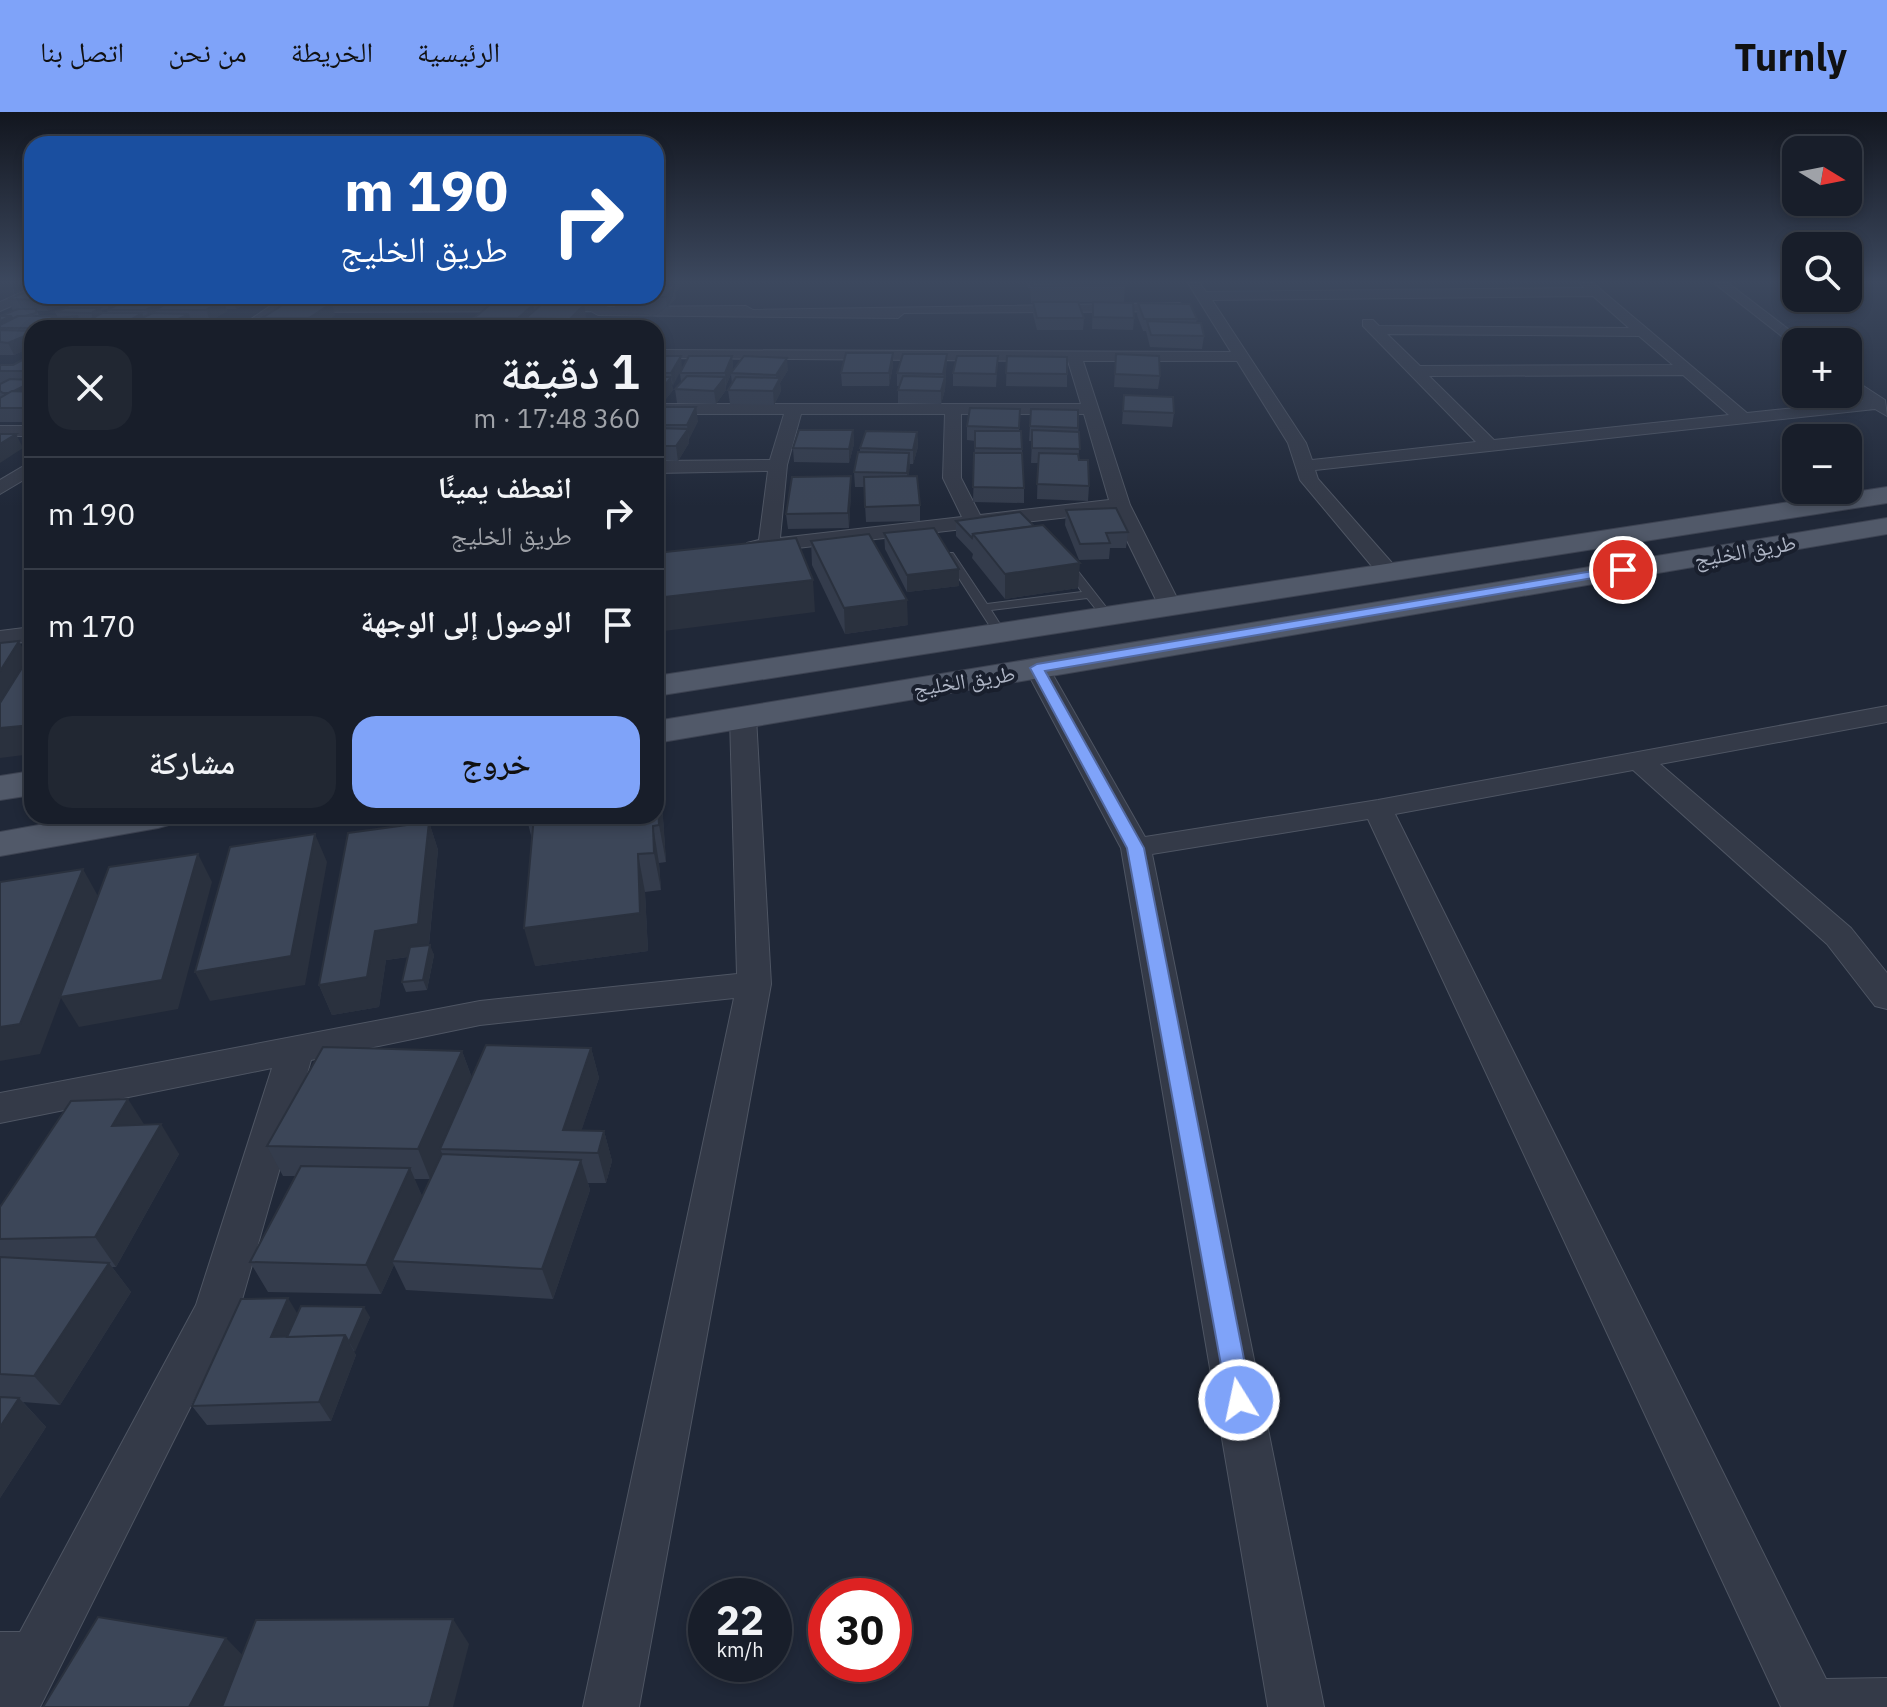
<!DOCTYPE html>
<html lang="ar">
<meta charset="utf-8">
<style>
:root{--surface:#181e2a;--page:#212732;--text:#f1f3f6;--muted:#9fa2a8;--line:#363c47;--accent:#7fa3f9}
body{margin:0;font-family:"IBM Plex Sans","Noto Naskh Arabic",sans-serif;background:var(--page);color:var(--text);direction:rtl;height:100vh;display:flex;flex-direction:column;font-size:30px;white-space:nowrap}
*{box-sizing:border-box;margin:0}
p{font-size:26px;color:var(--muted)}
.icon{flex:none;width:44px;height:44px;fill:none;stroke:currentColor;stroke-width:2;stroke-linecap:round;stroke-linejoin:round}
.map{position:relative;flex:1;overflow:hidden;direction:ltr}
.drawer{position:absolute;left:24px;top:208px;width:640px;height:504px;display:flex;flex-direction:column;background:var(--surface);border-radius:24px;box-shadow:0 4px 12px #0003,0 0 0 2px var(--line);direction:rtl}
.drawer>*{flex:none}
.banner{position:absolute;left:24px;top:24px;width:640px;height:168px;border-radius:24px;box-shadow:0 4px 12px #0003,0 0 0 2px var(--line);direction:rtl;background:#1a4fa0;color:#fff;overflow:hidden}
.needle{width:52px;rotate:100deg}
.controls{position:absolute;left:1782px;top:24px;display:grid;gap:16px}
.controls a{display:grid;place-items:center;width:80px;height:80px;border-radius:16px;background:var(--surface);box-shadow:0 4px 12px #0003,0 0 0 2px var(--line);font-size:40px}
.speed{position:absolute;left:688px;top:1466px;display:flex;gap:16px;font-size:40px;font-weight:700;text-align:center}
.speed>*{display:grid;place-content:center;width:104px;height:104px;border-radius:50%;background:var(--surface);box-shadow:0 4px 12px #0003,0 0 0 2px var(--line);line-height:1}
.speed small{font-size:20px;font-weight:400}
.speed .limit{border:12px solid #d22;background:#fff;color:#111}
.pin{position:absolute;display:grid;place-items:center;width:68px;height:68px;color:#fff;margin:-34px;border:4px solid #fff;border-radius:50%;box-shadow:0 2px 8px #0007}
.me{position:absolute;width:88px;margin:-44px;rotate:350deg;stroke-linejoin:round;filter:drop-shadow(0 0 6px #0008)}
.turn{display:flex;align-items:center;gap:28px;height:168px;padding:0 24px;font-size:36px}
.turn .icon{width:104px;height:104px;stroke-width:2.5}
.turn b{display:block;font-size:56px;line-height:68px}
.round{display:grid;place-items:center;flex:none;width:84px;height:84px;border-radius:24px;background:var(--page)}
.summary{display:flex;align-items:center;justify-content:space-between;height:136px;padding:0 24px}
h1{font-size:48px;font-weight:600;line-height:60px}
.button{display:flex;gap:16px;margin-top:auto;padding:16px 24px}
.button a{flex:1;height:92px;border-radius:24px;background:var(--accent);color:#111;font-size:32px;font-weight:600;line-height:92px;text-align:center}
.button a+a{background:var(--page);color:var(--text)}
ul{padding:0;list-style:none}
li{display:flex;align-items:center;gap:24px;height:112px;padding:0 24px;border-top:2px solid var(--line)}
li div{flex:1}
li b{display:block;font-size:30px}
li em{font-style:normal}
header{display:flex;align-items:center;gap:48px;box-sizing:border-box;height:112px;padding:0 40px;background:var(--accent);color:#111}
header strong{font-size:38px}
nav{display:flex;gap:44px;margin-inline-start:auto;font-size:28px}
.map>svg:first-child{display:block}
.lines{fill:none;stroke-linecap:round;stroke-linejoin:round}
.service-casing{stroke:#4e5563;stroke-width:2}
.minor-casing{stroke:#4e5563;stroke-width:2}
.primary-casing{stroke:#3d4352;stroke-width:2}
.service{fill:#343a48;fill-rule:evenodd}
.minor{fill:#343a48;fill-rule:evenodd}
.primary{fill:#515969;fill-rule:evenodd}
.wall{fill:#343c4c;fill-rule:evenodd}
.shaded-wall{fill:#2a313e}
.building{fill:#3c4658;stroke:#2a313e;stroke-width:2}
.route{fill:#7fa3f9;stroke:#536aa2;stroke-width:2}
.labels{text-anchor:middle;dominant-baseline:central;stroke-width:8;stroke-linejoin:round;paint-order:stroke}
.far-street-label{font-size:22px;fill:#aeb5c5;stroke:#191f2d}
</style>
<header>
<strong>Turnly</strong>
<nav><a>الرئيسية</a><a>الخريطة</a><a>من نحن</a><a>اتصل بنا</a></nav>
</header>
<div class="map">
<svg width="1887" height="1595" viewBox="0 0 1887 1595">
<rect width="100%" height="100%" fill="#202838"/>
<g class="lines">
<defs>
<path id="service" d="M945,441H953L987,492L1082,480L1061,451L1070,449L1113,504L1103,506L1087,486L991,498L1005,520L1003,522H995L944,443Z"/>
<g id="minor">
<path d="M1188,171H1200L1206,180L1584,176L1580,171H1593L1747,301L1863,289L1848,277V264L1885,288L1887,304L1875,297L1315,358L1318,367L1400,460L1389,466L1381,465L1300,368L1288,331L1237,249H1083L1130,393L1181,494L1170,501L1159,494L1113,400L754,441L744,435L747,431L759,428L768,359L656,361V349L770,348L784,302H656V292H1081L1068,249L656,246V238L1231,240ZM1593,184L1629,216L1379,214L1373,208H1363V214L1476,330L1312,348L1306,331L1212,188ZM1387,222L1639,224L1673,253L1420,254ZM1683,263L1729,303L1494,328L1429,264ZM801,302H945L943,366L962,405L780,426L787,353ZM961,302H1084L1109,388L980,403L961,366Z"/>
<path d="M1714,171H1728L1805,230L1793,233Z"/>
<path d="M32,176L34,184L0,199V190Z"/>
<path d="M285,184H301L291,192L601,191L608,195L746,194L753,198L1180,191L1187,195L1180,199L904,201L898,206L598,203L591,199L279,200L255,216H238Z"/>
<rect x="0" y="314" width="32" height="10"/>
<path d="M32,349V363L0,382V368Z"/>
<path d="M32,515V529L0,533V519Z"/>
<path d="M1037,549L1049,556L1145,725L1378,688L1887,594V610L1660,652L1851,816L1887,861V897L1875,894L1827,832L1633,658L1395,702L1826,1567L1887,1566V1595H1781L1368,707L1152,742L1324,1595H1268L1121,736L1025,556Z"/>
<path d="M743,597L756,605L771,872L639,1595H583L734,886L480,913L311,948L239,1198L40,1595H0V1520H20L196,1193L272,956L0,1011V981L480,889L737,862L730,605Z"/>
</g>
<g id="primary">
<path d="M1887,375V391L656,584V564Z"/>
<path d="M1887,406V422L656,631V609Z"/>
<path d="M32,659V683L0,688V664Z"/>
<path d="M89,704H178L172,712L158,716L0,744V720Z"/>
</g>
</defs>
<!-- service casing -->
<use href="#service" class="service-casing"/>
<!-- minor casing -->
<use href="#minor" class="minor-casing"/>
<!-- primary casing -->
<use href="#primary" class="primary-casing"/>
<!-- service -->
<use href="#service" class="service"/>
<!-- minor -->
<use href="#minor" class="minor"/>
<!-- primary -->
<use href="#primary" class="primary"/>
</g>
<!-- wall -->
<g class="wall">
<path d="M656,171H683L675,182L676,186L667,196L615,195L613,184H656Z"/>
<path d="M1027,171H1125L1124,190H1101L1134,206L1133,218L1092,217L1093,190H1079L1084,206L1083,218H1037L1033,202V191H1031L1030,176H1028Z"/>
<path d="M32,184H251L252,188L236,197H227V199L210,209L191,210L193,214L189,216H81L80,213L93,206H79L80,210L73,214H60L61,216H32V235L14,243H0V203L13,199L8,187ZM67,191L69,196L55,200L58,206L56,204H39L37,199H48ZM101,198L107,197L108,201H103Z"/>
<path d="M1138,191L1197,207L1196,210L1204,224L1202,237L1150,235L1146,219H1143L1137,203Z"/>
<path d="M534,199L586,205L574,216H528L527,212L523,216H476L474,206Z"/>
<path d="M335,203L316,216H265L262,206Z"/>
<path d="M32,238V310H0V254L13,253L28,246L26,241Z"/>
<path d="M947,242L945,278L941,292L898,291V278L899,274H897V261Z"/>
<path d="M1116,242L1160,264L1158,277L1114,275Z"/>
<path d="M656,244H681L672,274L673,278L662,292L656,291Z"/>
<path d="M732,244L733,257L732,260L788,258L780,271L781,279L774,293L730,292L728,278L732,272L731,262L726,274V278L716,292L677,291L675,277L681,270L680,261Z"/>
<path d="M998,244L996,275L953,274V261Z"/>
<path d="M1007,244L1067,262V275L1006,274Z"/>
<path d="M893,254L889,274H842L841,261Z"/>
<path d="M1124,283L1174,301L1172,315L1122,312Z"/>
<path d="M656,295L698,309L689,327V331L678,349L656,348Z"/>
<path d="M1020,297L1019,319L1022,337L1024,376V391L973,390L975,329L967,328V314Z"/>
<path d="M1031,297L1078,298L1079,348L1089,374L1088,389L1037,387L1038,351H1031L1032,329H1029Z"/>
<path d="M853,318L854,332L849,351L794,350L793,336Z"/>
<path d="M917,320L918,335L913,352H910L908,364L920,393V409L866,410L864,375H855L854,360L860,340V336Z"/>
<path d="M851,379L849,416L788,417L786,402Z"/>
<path d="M1066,398L1128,420L1126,436H1110L1109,447L1079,448L1065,413Z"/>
<path d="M956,409L1078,476L1005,487L972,446L973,442L956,424Z"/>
<path d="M884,421L959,457V474L907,480L885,437Z"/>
<path d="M811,429L908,513L845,522L812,453Z"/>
<path d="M656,656L662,691L666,750L659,751L661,778L645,780L648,839L535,854L532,727L526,704H656Z"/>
<path d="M429,710L438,738L429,833L434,843L427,878L406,880L402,870L408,845L386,848L379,895L332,903L319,873Z"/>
<path d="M591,936L599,966L581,1019H604L612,1049L606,1071H588L590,1078L553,1187L406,1178L394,1153L381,1182L268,1180L250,1150L296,1064H283L267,1034L462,939L472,966ZM414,1067H430L422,1084Z"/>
<path d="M144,1013L179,1042L116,1155H112L131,1180L60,1293L23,1290L46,1315L0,1386V1095Z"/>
<path d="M298,1202L370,1205L354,1240L356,1243L331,1309L207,1313L192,1294Z"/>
</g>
<!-- shaded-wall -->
<g class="shaded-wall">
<path d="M674,171H683L675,182L676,186L667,196L666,185L673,175Z"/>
<path d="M51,184H67L68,187H66L67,191L48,199L43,188Z"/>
<path d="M108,184H125L126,189L109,197L105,186Z"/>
<path d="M172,184H189L178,185L181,193L155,198L158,206L151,210L146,198Z"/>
<path d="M236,184H251L252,188L236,197L232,186Z"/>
<path d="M223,187L227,199L210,209L206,198Z"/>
<path d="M332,191L335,203L316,216H312L309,206Z"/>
<path d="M533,193L536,205L526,206L527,212L523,216H520L518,206Z"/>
<path d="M584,193L586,205L574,216H571L570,207Z"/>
<path d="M100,196L103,202L93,206L91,201Z"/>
<path d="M142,201L147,212H128L130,216H116Z"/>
<path d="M189,202L193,214L189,216H169L168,212Z"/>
<path d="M11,204L16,216H0V209Z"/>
<path d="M56,204L61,216H33Z"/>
<path d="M78,204L80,210L73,214L71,208Z"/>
<path d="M32,221V235L14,243L8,231Z"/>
<path d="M893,241V254L889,274V261Z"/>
<path d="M947,242L945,278L941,292V279Z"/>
<path d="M681,244L682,256L673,274L671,261Z"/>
<path d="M732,244L733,257L726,274L725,261Z"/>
<path d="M787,246L788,258L780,271L781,279L774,293L773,279L777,271L776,263Z"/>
<path d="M671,265L673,278L662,292L661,278Z"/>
<path d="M725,265L726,278L716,292L714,279Z"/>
<path d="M32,270V278L13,288L10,281Z"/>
<path d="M696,295L698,309L689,327L687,313Z"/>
<path d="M688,317L689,331L678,349L676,334Z"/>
<path d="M853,318L854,332L849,351V337Z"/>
<path d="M917,320L918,335L913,352V338Z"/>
<path d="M16,322L23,336L0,351V332Z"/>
<path d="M909,341L910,355L907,376V361Z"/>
<path d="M851,364V379L849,416L848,401Z"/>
<path d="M1080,451L1078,476L1005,487V462Z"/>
<path d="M959,457V474L907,480V463Z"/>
<path d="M813,468L815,500L656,520V486Z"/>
<path d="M907,488L908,513L845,522L844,496Z"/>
<path d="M19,529L32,554L0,610V559Z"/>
<path d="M32,613V642L0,646V616Z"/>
<path d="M656,656L662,691L666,750L659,713Z"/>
<path d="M429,710L438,738L428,842L386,848L379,895L332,903L319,873L375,819Z"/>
<path d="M653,714L659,751L661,778L654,741Z"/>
<path d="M315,722L327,750L305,873L210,889L195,860Z"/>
<path d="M198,742L212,770L178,897L79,915L61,886L40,942L0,949V915L83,757L99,786Z"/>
<path d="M638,742L645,780L648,839L535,854L524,816Z"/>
<path d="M430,833L434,843L427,878L423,868Z"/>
<path d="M591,936L599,966L574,1041L563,1018Z"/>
<path d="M462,939L473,969L440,1037L442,1041L430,1067L418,1037Z"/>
<path d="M128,987L147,1017L112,1014Z"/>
<path d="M161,1012L179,1042L116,1155L95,1125Z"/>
<path d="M604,1019L612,1049L606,1071L598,1041Z"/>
<path d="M581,1048L590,1078L553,1187L542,1157Z"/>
<path d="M410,1056L423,1086L392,1149L394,1153L381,1182L366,1153Z"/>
<path d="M109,1151L131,1180L60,1293L34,1264Z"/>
<path d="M288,1186L300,1206L290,1230L271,1225Z"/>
<path d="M364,1195L370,1205L355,1240L349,1230Z"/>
<path d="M345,1223L356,1243L331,1309L319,1290Z"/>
<path d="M19,1286L46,1315L0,1386V1315Z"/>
<path d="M453,1507L469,1532L453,1595H429Z"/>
<path d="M226,1526L250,1551L227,1595H189Z"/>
</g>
<!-- building -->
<g class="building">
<path d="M656,171H674L673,172H656Z"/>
<path d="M1032,171H1125L1126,173L1032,174Z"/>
<path d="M656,174H674L666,185L619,184H656Z"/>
<path d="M30,178H32V184H51L43,188L8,187Z"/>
<path d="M73,184H108L105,186L66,187Z"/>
<path d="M134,184H172L146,198H107Z"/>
<path d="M181,184H236L232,186L178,185Z"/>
<path d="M175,187H223L206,198H155Z"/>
<path d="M1033,190H1078L1084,206H1037Z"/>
<path d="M1093,190L1133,191L1134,206L1093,205Z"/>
<path d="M286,191H332L309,206H262Z"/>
<path d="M1138,191L1190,192L1197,207H1144Z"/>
<path d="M491,192L533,193L518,206H474Z"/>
<path d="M542,192L584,193L570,207L526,206Z"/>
<path d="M65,196H100L91,201L55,200Z"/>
<path d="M18,197H36V201L25,204H18L14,206H12L11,204H0Z"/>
<path d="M102,201H142L116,216L80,213Z"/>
<path d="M153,201L189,202L168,212H128Z"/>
<path d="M0,204H11L0,209Z"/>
<path d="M18,204H56L33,216H0V213Z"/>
<path d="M78,204L71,208H58L57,206Z"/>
<path d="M1147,209L1201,211L1204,224L1151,223Z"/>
<path d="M127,214L186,215L184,216H124Z"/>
<path d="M0,218L32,219V221L8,231L0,230Z"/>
<path d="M846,241H893L889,261H841Z"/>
<path d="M903,242H947L943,262L897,261Z"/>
<path d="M1116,242L1159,244L1160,264L1115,262Z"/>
<path d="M656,244H681L671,261H656Z"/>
<path d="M689,244H732L725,261H680Z"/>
<path d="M744,244L787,246L776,263L731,261Z"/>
<path d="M957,244H998L996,262L953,261Z"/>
<path d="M1007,244L1067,245V262L1006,261Z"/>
<path d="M28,245H32V259H0V254L1,253H13Z"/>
<path d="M687,264L725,265L714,279L675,277Z"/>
<path d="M903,264L945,265L941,279L898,278Z"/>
<path d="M656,265H671L661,278H656Z"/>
<path d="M736,265L780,266L773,279L728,278Z"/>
<path d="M10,267L32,268V270L10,281H3L0,279V272Z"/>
<path d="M12,279L32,280V295L29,296H0V286Z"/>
<path d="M1124,283L1173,285L1174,301L1123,299Z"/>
<path d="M656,295H696L687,313H656Z"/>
<path d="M970,296L1020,297L1019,316L967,314Z"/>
<path d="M1031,297L1078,298V316L1030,314Z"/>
<path d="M656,316L688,317L676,334H656Z"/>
<path d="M799,318H853L849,337L793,336Z"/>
<path d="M1032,318L1079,320L1080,337L1032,336Z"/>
<path d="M866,319L917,320L913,338L860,336Z"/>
<path d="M975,319H1021L1022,337L975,336Z"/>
<path d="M0,322H16L0,332Z"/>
<path d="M858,340L909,341L907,361L854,360Z"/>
<path d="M974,341H1022L1024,376L973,375Z"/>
<path d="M1039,341L1078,342L1079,348H1088L1089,374L1037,372Z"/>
<path d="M851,364L848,401L786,402L792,365Z"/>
<path d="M917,364L920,393L865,395L864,365Z"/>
<path d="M1116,396L1128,420L1106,421L1110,431L1080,432L1066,398Z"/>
<path d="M1020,400L1034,414L973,422L972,426L956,409Z"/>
<path d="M1043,413L1080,451L1005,462L973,422Z"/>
<path d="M934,416L959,457L907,463L884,421Z"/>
<path d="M869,422L907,488L844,496L811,429Z"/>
<path d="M796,426L813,468L656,486V441Z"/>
<path d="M19,529L0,559V531Z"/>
<path d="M32,540V613L0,616V591Z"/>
<path d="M656,657L659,713L653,714L654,741L638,742L640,801L524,816L534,704H656Z"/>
<path d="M429,710L418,812L375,819L367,865L319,873L348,721Z"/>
<path d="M315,722L291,844L195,860L230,735Z"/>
<path d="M198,742L162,868L60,885L109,755Z"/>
<path d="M83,757L20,912L0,915V770Z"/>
<path d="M430,833L423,868L402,870L410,835Z"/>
<path d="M486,933L591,936L563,1018L604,1019L598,1041L440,1037Z"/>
<path d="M323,935L462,939L418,1037L267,1034Z"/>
<path d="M128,987L112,1014L161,1012L95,1125L0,1127V1095L71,989Z"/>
<path d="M442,1042L581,1048L542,1157L392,1149Z"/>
<path d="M301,1054L410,1056L366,1153L250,1150Z"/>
<path d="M0,1145L109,1151L34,1264L0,1262Z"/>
<path d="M288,1186L271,1225L345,1223L319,1290L192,1294L241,1187Z"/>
<path d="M301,1194L364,1195L349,1230L345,1223L287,1225Z"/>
<path d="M0,1285L19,1286L0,1315Z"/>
<path d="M98,1505L226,1526L189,1595H43Z"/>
<path d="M453,1507L429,1595H222L256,1508Z"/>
</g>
<!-- sky -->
<linearGradient id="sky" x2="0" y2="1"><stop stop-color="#12161f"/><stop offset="0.43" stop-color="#3c485e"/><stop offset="1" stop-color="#3c485e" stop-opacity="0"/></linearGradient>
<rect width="1887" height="394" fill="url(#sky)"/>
<!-- route -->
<path class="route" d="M1623,454L1629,458L1628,460L1045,559L1144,736L1252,1288L1248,1297L1239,1301L1229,1297L1127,736L1030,556L1037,552Z"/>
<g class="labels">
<!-- far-street labels -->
<g class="far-street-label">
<text transform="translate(1745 438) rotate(-10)">طريق الخليج</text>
<text transform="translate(964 568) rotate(-9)">طريق الخليج</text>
</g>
</g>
</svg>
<div class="controls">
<a><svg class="needle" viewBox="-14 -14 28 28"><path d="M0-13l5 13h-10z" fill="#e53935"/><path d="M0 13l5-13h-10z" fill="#9fa2a8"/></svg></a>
<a><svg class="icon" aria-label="search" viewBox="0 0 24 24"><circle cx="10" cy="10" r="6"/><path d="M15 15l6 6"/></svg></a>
<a>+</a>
<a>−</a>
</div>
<div class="speed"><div>22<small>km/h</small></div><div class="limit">30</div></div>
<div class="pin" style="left:1623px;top:458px;background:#d93025"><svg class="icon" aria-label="arrive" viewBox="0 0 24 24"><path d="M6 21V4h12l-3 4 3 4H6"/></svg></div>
<svg class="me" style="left:1239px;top:1288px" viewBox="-20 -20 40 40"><circle r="17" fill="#7fa3f9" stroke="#fff" stroke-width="3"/><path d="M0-11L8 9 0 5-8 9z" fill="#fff"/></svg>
<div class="banner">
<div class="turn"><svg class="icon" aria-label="right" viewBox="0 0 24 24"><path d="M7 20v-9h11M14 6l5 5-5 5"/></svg><div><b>190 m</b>طريق الخليج</div></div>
</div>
<section class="drawer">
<div class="summary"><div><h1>1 دقيقة</h1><p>360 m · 17:48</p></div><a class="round"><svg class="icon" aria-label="close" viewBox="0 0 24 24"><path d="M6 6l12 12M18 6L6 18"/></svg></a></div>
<ul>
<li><svg class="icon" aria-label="right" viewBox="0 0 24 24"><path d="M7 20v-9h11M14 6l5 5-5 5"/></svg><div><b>انعطف يمينًا</b><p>طريق الخليج</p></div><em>190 m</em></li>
<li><svg class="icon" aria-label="arrive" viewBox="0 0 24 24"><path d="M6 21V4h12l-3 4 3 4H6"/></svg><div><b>الوصول إلى الوجهة</b></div><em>170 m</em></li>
</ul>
<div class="button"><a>خروج</a><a>مشاركة</a></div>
</section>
</div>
